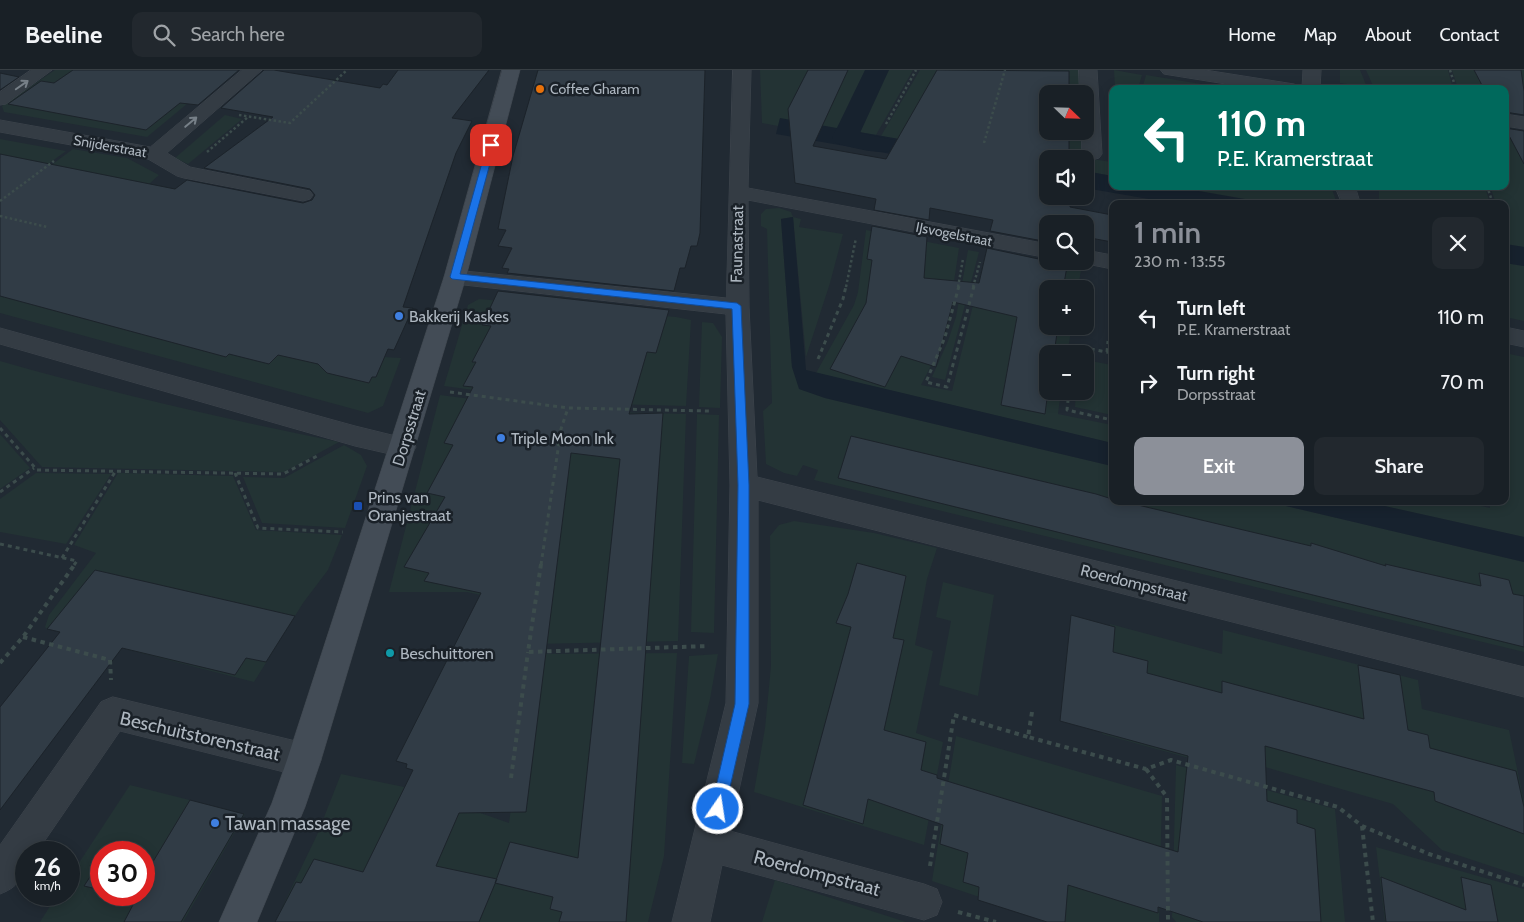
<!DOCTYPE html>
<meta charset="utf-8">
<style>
:root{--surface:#192026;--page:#22282e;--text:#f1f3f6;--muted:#9fa3a7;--line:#373e43;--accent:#8c9099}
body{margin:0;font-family:Cabin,sans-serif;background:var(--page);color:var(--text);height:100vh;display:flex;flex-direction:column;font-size:19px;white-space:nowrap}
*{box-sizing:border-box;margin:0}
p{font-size:16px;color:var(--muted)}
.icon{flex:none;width:28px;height:28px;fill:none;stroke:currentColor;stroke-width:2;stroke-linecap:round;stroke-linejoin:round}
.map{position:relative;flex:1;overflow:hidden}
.sheet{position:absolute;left:1109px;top:130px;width:400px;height:305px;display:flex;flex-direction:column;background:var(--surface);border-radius:10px;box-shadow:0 2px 12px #0003,0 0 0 1px var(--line)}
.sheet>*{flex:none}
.top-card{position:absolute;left:1109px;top:15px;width:400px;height:105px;border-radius:10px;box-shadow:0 2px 12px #0003,0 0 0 1px var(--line);background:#00695c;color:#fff;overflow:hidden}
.needle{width:32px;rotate:113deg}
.tools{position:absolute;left:1039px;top:15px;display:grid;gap:10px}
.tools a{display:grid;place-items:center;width:55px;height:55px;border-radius:10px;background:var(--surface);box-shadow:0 2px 12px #0003,0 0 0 1px var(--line);font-size:25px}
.speed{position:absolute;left:15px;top:771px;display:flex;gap:10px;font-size:25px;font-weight:700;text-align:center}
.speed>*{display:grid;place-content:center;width:65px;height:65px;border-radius:50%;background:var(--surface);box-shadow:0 2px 12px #0003,0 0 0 1px var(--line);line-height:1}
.speed small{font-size:12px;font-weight:400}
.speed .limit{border:8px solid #d22;background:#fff;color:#111}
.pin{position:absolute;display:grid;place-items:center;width:42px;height:42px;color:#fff;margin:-21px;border-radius:10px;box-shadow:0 2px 8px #0006}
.me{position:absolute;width:55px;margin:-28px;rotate:13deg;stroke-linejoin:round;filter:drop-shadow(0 0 4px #0008)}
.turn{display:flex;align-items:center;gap:18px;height:105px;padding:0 25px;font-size:22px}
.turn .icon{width:65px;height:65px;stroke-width:2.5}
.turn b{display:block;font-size:35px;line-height:42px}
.round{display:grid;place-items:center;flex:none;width:52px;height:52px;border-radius:10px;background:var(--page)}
.summary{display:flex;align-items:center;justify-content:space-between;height:85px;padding:0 25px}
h1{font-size:30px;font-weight:600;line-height:38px;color:var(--accent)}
.primary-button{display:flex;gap:10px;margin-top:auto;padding:10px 25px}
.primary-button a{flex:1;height:58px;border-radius:10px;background:var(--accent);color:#fff;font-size:20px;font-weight:600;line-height:58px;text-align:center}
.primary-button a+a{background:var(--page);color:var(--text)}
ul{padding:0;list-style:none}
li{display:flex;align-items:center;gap:15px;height:65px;padding:0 25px}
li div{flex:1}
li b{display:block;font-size:19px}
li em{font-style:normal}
header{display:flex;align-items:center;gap:30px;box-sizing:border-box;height:70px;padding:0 25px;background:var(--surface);border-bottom:1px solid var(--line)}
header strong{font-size:24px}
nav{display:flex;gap:28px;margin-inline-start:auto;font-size:18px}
.search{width:350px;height:45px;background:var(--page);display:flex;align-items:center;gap:12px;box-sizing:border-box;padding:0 18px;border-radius:10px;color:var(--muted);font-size:19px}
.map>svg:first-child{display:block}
.green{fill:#233334;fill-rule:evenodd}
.water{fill:#17222e}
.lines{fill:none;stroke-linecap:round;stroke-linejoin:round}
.canal{fill:#17222e;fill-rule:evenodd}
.building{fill:#313c46;stroke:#1c232a}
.street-casing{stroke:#3e454d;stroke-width:1}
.secondary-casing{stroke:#3e454d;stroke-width:1}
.path-far2{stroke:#3c4c4c;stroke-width:2.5;stroke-dasharray:2.5 2.5;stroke-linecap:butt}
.path-far1{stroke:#3c4c4c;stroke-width:3;stroke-dasharray:4 4;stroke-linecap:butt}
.path{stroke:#3c4c4c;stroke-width:4;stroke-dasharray:4.5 4.5;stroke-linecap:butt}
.street{fill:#343c44;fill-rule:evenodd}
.secondary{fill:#434c56;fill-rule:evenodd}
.oneway{stroke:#778088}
.route{fill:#1a73e8;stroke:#114b97}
.food-dot{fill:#e8710a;stroke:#1a2128;stroke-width:2}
.shop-dot{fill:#3f7fe0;stroke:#1a2128;stroke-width:2}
.transit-dot{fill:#1a4fb4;stroke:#1a2128;stroke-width:2}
.culture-dot{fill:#0f9aa8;stroke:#1a2128;stroke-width:2}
.labels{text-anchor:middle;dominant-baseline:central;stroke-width:5;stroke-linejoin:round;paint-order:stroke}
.far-poi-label{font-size:14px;fill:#aeb7c0;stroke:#1a2128;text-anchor:start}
.far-street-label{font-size:14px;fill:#aeb7c0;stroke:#1a2128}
.street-label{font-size:16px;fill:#aeb7c0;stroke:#1a2128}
.poi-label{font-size:16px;fill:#aeb7c0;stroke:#1a2128;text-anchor:start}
.near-street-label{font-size:19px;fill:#aeb7c0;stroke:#1a2128}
.near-poi-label{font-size:19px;fill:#aeb7c0;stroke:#1a2128;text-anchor:start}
</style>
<header>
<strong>Beeline</strong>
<div class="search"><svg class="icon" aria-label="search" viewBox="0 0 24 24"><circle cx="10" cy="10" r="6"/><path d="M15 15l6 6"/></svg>Search here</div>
<nav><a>Home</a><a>Map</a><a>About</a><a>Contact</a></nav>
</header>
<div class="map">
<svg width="1524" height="852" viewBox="0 0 1524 852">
<rect width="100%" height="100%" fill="#212a33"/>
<!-- green -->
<g class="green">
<path d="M55,0H228L147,67L4,42L2,36Z"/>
<path d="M760,0H913L876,65L780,49L778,56L762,53Z"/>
<path d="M920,0H1003L983,74L987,75L1007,0H1080L1081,24H1048V61H1083L1084,88L1112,92V106L1085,101V89H1048L1047,95L881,66Z"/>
<path d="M1114,0L1142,5L1138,19H1115Z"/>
<path d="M1340,0H1360L1367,17L1340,13Z"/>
<path d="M1366,0H1448L1453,19L1374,18Z"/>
<path d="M1452,0H1524V41L1505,19H1458Z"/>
<path d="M1146,5L1226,18V19H1142Z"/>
<path d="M225,45L242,49L188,94L175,88Z"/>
<path d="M1505,59L1524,62V177L1505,174V134H1496L1490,116H1505Z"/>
<path d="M0,69L66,81L0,129Z"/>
<path d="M73,79L127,88L159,105L89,168L313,283L401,288L383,336L368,343L0,243V133Z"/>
<path d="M1171,116H1331L1337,134H1273Z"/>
<path d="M1379,116H1485L1490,134H1379Z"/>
<path d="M779,138L791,142L793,147L801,149L799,157L843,164L830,213L806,287L793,147L781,149L792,297L800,319L825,328L1112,396V431H1265L1524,492V582L814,410L818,400L803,395L797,406L784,403L766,394L763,341L772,333L767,159L761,156V144L766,139Z"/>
<path d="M866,160L959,178L948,252L936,286L921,315L952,321L986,182L1081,200L1078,219H1048V256H1072L1067,284H1048V321H1061L1058,344L1112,355V373L816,303L854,235L858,222Z"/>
<path d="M968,180L979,182L945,310L932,307L948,271L956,247Z"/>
<path d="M1505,193L1524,196V251L1505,247Z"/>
<path d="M479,229L676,247L691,250L686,336L570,333L444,316L468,235Z"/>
<path d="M702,252L713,253L722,267L720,338L699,337Z"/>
<path d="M1505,283L1524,287V467L1362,431H1459L1490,438L1489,431H1505Z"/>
<path d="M1085,290L1112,295V345L1075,337L1076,321H1085Z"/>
<path d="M0,291C112,323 225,349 339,372L284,402L42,397L0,350Z"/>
<path d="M440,325L564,341L532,536L467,522H389Z"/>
<path d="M570,341L686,344L678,571L534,574Z"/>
<path d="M697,344L719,345L714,563L691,562Z"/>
<path d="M0,364L30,398L0,419Z"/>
<path d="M344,375L361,385L367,396L345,458L262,453L243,407L284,408Z"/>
<path d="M36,403L111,404L66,474L0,462V429Z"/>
<path d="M118,403L233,406L256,460L342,465L328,500L303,533L254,612L47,559L45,557L49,545L96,483L74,475Z"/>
<path d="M794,451L874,463L937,478L927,509L915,575L933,581L916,663L943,672L924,775L754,722L765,658L771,596L770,466L779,455Z"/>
<path d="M943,512L994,525L978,626L939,615L951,551L936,547Z"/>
<path d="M1110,554L1222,584L1223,560L1418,610L1422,639L1509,660L1524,732V807L1442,780L1393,734L1223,685L1222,697L1102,664Z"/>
<path d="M677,583L664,786L648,852H275L317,765L341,704L409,718L509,753L532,584Z"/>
<path d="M718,584L710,629L694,694L682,693L689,586Z"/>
<path d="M956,666L1162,726L1159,852H1054L932,811Z"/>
<path d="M1176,695L1335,739L1345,852H1176L1172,847Z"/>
<path d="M130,715L245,744L183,852H40L57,825H69V808ZM101,782H144V825H101Z"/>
<path d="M1376,777L1524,819V852H1385Z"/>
<path d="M775,810L906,852H762Z"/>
</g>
<!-- water -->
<g class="water">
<path d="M780,48L1047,95V111L776,64Z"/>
<path d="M1085,101L1112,106V116H1170L1272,134H1178L1085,118Z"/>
<path d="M793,147L806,300L1112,373V396L825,328L799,319L792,297L781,149Z"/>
<path d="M1505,174L1524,177V196L1505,193Z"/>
<path d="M1265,431H1362L1524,467V492Z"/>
</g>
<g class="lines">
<!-- canal -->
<path class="canal" d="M865,0H889L860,63L894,70L898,75L894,80C876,85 854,78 836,73L832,68Z"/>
</g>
<!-- building -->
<g class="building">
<path d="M73,0H239L198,35L180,33L146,60L8,34L41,11L54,13Z"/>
<path d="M264,0H274L380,18L383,14L387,15L398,0H489L452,48L472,51L456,83L403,237L413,238L394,280L388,279L376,307H372L369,313L327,303L318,294L278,285L269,294L229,284L226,287L0,226V84L175,119L187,110L303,133L312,130L315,125L310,119L204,98L273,47L221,38Z"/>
<path d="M538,0H705L700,163L697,176H691L685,198H680L674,221L507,203L509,199L502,198L512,178L498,176L506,160L498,159L513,86Z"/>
<path d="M808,0H848L813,76L886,89L937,0L1069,1V24H1048V61H1069V89H1048V126H1070V137L1112,145V172L1085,167V154H1048V172L990,161L993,150L930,138L929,150L874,140L876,129L795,113L788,39Z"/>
<path d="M1474,0H1521L1524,21V45L1505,42V19H1484Z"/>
<path d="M0,3L19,7L0,20Z"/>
<path d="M1505,58L1524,61V94Z"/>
<path d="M872,156L927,167L924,208L979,213L987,178L1048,191H1068L1063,219H1048V256H1058L1054,284H1048V321L1045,344L1001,335L1017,247L953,232L936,297L901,286L885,317L830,299L866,233L872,190L867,189Z"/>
<path d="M498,221L669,240L656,283L647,282L629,344L663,343L626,852H559L562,842L550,839L553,827L495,813L510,772L578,788L620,389L571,383L526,742L459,743L436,796L497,809L479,852H275L296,812L301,813L314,789L363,802L413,700L406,698L407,694L396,691L481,523L424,511L429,503L404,497L445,427L427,423L453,375L444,373L473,317L463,316L476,292H472L491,256L482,255Z"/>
<path d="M851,366L1096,424L1112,429V431H1121L1311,476V473L1386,496L1385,494L1481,516L1479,503L1509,510L1513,524L1524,526V577L838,408Z"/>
<path d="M857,493L906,506L893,568L904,570L884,660L926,672L921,700L937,705V708L1178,782L1188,686L1060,651L1071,545L1115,557L1113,582L1148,591L1147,603L1222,623V611L1364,649L1358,595L1400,605L1408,660L1428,665L1430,678L1516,701L1524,737V764L1435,731L1434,722L1265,676L1267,731L1297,740V753L1315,759L1321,852H1203L1158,837V843L1068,815L1065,852H1047L978,830L979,817L963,812L968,783L940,774L943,755L868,729L863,754L803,735L851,557L836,553L848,524Z"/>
<path d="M95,500L295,546L266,592L246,588L235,605L122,578L0,740V637L60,562L47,559Z"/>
<path d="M190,730L244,744L181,852H124L136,829L121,825H144V793L151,795Z"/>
<path d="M101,790V820L84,816Z"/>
<path d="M1381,807L1466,840L1461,807L1491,815L1498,852H1386Z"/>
</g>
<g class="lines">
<defs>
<g id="street">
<path d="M31,0H52L6,34L0,35V22Z"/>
<path d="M242,0H262L167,83L190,97L310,121L313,125L310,129L303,131L184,108L177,106L148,89L0,62V50L150,77Z"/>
<path d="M733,0H751L748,118L1048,174V188L748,130L749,237L757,407L1524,597V627L758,430V633L730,761L924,814L937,819L942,832L937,845L924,850L722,795L710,852H672L726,633L730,415L726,244L455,214L447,212L444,207L447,202L455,200L726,228Z"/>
<path d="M1079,0H1097L1102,84L1099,88L1092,90L1085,88L1082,84L1081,61H1085V24H1080Z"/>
<path d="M1161,0H1205L1294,14L1302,18L1303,0H1321L1320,19H1257L1170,5L1164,4Z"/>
<path d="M1505,44L1524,47V59L1505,56Z"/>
<path d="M1335,116H1355L1359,129L1356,133H1342Z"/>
<path d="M1085,180L1112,185V199L1077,192L1085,191Z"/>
<path d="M1505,257L1524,261V277L1505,273Z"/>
<path d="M0,258L355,356L412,370L416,377L412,384L403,387L355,376L0,274Z"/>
<path d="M113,627L304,673L316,678L321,690L316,702L304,707L120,661L37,782H26C26,804 21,816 0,824V775L101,632Z"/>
</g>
<path id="secondary" d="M502,0H520L466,207L321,690L305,737L257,852H219L272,733L287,690L444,207Z"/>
</defs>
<!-- street casing -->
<use href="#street" class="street-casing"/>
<!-- secondary casing -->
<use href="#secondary" class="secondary-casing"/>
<!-- path-far2 -->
<g class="path-far2">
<path d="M1450,0L1456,19"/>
<path d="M239,45L290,53L347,0"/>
<path d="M886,54L916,0"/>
<path d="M984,73L1005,0"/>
<path d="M207,82L248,47"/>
<path d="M1487,116L1493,134"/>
<path d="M0,131L54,91"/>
<path d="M0,146L47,157"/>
<path d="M846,217L856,168"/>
<path d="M958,217L963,189"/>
<path d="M973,217L980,192"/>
</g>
<!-- path-far1 -->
<g class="path-far1">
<path d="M959,216L945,267L926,312L947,317L974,216"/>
<path d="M1107,282L1108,271"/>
<path d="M1074,284L1075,276L1112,283"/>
<path d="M818,289L843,229L846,216"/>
<path d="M1069,321L1067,340L1112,350"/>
<path d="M450,322L568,338L710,341"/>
<path d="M0,358L37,400L283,404L319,385"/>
<path d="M235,403L258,458L343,462"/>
<path d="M0,422L34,398"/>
<path d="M1482,431H1485"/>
<path d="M0,474L77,491L74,495"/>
<path d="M62,488L115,402"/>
<path d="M541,495L561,359L568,338"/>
</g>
<!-- path -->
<g class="path">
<path d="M541,494L528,582L709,576"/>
<path d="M23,567L110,590L111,610"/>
<path d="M0,593L23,567L75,494"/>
<path d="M1032,642L1028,667L1146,699L1171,690L1338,737L1362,756L1429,784L1524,815"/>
<path d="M1146,699L1167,727L1168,852"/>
<path d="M511,708L528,582"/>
<path d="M1362,756L1373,852"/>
<path d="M930,796L954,645L1028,667"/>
<path d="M958,842L996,852"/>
</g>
<!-- street -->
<use href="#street" class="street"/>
<!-- secondary -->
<use href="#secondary" class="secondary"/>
</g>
<!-- one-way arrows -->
<defs><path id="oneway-shaft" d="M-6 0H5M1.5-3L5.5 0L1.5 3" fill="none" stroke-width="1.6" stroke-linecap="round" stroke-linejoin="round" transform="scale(1.25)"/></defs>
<g class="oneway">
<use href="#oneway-shaft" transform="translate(22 15) rotate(-35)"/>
<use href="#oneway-shaft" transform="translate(191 52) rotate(-40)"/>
</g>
<!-- route -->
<path class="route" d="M491,73L495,75L460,204L737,233L741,236L749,415V634L725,739L723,744L718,746L713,744L711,739L735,634L738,415L732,239L452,209L450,207L487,75Z"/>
<!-- markers -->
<circle class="food-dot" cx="540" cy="19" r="5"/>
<g class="shop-dot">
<circle cx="399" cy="246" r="5"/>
<circle cx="501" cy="368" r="5"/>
<circle cx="215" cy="753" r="5"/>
</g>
<rect class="transit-dot" x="353" y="431" width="10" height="10" rx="2.5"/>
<circle class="culture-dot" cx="390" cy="583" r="5"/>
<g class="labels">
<!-- far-poi labels -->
<g class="far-poi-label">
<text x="550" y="19">Coffee Gharam</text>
</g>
<!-- far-street labels -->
<g class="far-street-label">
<text transform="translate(110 76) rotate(10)">Snijderstraat</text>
<text transform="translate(954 164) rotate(11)">IJsvogelstraat</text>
</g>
<!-- street labels -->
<g class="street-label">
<text transform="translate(737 174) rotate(-89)">Faunastraat</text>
<text transform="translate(409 358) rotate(-73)">Dorpsstraat</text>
<text transform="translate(1134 513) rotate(14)">Roerdompstraat</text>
</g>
<!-- poi labels -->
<g class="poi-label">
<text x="409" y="246">Bakkerij Kaskes</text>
<text x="511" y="368">Triple Moon Ink</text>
<text x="368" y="427">Prins van<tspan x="368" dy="18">Oranjestraat</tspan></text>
<text x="400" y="583">Beschuittoren</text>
</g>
<!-- near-street labels -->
<g class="near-street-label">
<text transform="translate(200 666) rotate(13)">Beschuitstorenstraat</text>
<text transform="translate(817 803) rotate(15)">Roerdompstraat</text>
</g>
<!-- near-poi labels -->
<g class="near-poi-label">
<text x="225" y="753">Tawan massage</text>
</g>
</g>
</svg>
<div class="tools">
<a><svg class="needle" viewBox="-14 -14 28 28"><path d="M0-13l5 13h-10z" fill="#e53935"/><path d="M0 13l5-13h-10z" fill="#9fa3a7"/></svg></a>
<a><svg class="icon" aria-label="sound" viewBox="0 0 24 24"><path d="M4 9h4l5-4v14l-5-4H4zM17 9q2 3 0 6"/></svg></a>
<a><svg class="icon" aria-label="search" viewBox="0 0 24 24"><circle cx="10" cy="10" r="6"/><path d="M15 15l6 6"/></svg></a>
<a>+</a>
<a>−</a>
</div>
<div class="speed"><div>26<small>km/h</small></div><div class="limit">30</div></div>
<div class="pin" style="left:491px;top:75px;background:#d93025"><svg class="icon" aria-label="arrive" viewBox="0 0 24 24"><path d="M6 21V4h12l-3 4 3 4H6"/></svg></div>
<svg class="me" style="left:718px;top:739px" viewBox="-20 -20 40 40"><circle r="17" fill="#1a73e8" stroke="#fff" stroke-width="3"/><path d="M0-11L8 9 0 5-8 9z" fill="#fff"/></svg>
<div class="top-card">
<div class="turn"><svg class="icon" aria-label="left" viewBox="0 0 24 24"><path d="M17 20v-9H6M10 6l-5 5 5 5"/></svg><div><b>110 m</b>P.E. Kramerstraat</div></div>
</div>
<section class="sheet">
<div class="summary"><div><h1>1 min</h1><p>230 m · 13:55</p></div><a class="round"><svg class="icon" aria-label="close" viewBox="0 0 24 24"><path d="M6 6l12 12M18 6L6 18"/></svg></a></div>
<ul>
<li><svg class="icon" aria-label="left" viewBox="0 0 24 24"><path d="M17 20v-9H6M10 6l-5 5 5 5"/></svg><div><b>Turn left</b><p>P.E. Kramerstraat</p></div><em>110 m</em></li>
<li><svg class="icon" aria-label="right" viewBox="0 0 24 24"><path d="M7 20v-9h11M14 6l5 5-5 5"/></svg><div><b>Turn right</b><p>Dorpsstraat</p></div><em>70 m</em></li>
</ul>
<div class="primary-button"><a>Exit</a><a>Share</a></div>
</section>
</div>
